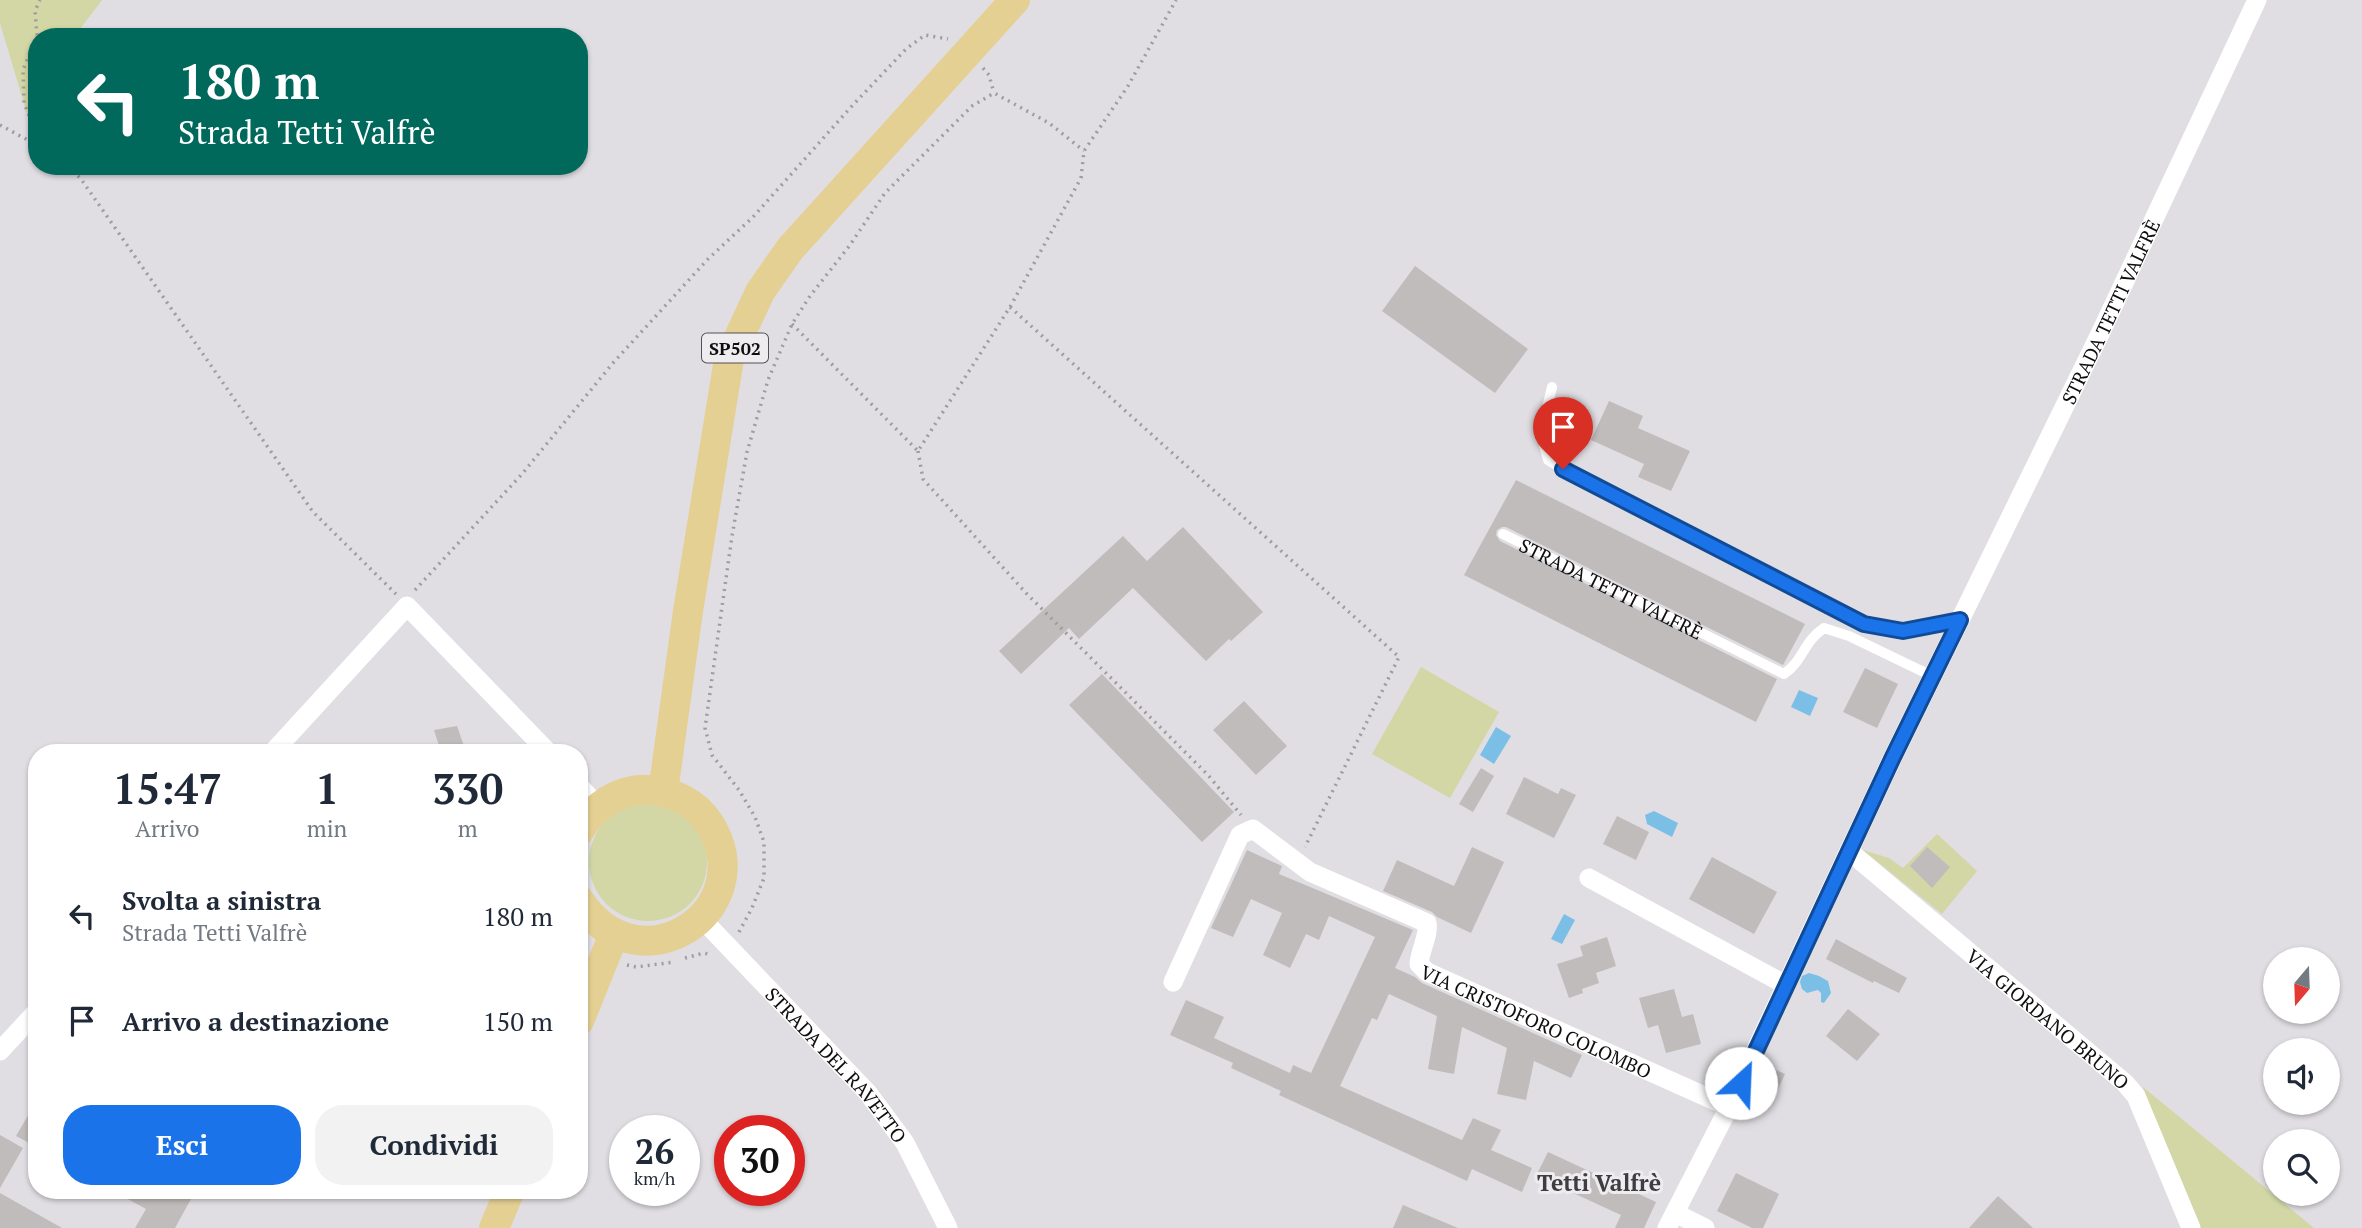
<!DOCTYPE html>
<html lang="it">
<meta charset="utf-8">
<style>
:root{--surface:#fff;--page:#f2f2f3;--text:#1f2937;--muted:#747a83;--accent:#1a73e8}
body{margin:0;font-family:"PT Serif",serif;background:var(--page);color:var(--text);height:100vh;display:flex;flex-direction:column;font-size:26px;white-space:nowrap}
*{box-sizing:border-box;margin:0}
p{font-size:23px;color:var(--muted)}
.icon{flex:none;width:38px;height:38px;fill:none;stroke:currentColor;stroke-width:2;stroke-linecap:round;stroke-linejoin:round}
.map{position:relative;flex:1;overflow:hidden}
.side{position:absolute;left:28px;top:744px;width:560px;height:455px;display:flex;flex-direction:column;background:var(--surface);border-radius:28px;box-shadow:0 2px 5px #0004}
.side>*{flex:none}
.guide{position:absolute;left:28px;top:28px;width:560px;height:147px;border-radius:28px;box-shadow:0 2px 5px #0004;background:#00695c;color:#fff;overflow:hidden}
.needle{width:46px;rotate:199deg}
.fabs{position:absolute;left:2263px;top:947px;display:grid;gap:14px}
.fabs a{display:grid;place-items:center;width:77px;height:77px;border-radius:50%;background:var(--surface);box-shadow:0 2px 5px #0004;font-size:35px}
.speed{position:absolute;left:609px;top:1115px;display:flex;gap:14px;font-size:35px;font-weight:700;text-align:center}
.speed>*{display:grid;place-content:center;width:91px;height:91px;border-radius:50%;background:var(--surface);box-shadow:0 2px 5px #0004;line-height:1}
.speed small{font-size:18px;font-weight:400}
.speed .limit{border:10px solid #d22;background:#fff;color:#111}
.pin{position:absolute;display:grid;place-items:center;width:60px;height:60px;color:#fff;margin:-72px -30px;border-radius:50% 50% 50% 0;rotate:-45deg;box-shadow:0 0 7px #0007}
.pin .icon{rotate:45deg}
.me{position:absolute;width:77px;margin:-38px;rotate:25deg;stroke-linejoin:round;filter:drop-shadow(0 0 5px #0008)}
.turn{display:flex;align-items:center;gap:24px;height:147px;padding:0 35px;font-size:32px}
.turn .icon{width:91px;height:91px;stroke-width:2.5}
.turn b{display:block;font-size:49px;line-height:60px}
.eta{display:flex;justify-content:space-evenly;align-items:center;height:119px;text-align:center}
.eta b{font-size:42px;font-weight:600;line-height:49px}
.button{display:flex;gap:14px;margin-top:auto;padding:14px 35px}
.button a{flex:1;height:80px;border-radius:28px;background:var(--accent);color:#fff;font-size:28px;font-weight:600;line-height:80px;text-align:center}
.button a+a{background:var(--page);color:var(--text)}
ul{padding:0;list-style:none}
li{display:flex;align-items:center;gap:21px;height:105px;padding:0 35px}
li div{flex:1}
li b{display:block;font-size:26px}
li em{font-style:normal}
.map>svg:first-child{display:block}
.green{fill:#d2d7a5}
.water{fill:#7bbfe7}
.building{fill:#c0bcbb}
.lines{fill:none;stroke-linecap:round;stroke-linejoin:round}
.path{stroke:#9d9c9f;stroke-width:3.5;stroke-dasharray:2 5;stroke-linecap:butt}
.lane{stroke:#fff;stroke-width:10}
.street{stroke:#fff;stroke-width:19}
.primary{stroke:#e5d094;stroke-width:30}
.route-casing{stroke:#114b97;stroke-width:18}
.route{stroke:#1a73e8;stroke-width:12}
.labels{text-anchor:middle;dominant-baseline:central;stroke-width:6;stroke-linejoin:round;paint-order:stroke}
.shield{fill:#eeecef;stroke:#525152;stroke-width:2}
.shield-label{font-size:18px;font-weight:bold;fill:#0f0e0f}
.street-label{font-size:19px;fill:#0f0e0f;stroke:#eeecef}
.quarter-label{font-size:23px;font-weight:bold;fill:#3e3d3f;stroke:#eeecef}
</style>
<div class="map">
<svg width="2362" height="1228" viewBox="0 0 2362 1228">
<rect width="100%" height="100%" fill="#e0dee2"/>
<!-- green -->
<g class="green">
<path d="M0,0H102L74,37H37V84L32,90L37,104V131L31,127L0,23Z"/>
<path d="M1421,667L1499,712L1450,798L1372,754Z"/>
<circle cx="648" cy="862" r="59"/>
<path d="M1937,834L1977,871L1942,914L1863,850L1889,858L1903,868Z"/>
<path d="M2143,1087L2314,1228H2200L2158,1138Z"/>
</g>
<!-- water -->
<g class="water">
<path d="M1799,690L1818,698L1810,716L1791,707Z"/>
<path d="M1496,727L1511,736L1494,764L1480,755Z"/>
<path d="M1654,811L1678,823L1672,837L1647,824L1645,815Z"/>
<path d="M1564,914L1575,920L1562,944L1551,939Z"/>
<path d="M1809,973L1819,976L1828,981L1831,993L1824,1003L1821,1002V993L1818,990L1807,993L1802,989L1800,982L1802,976Z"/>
</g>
<!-- building -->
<g class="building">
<path d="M1415,266L1528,349L1495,393L1382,311Z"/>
<path d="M1609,401L1643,416L1638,428L1690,451L1671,491L1638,477L1644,464L1591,440Z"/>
<path d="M1516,480L1805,624L1783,665L1506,527H1502L1497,530L1496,535L1500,541L1777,679L1756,722L1464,575Z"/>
<path d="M1183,527L1263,612L1231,641L1229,639L1206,661L1133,588L1079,639L1069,628L1021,674L999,651L1123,536L1147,561Z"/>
<path d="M1865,668L1898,684L1877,728L1843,712Z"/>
<path d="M1102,674L1234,812L1202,842L1069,705Z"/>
<path d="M1244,701L1287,746L1256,775L1213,730Z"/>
<path d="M457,726L466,752H441L434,730Z"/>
<path d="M1481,768L1494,776L1473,812L1459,804Z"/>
<path d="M1524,777L1558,794L1561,788L1576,795L1554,838L1506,814Z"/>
<path d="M1617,816L1649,832L1636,860L1603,844Z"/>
<path d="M1472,847L1504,862L1471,933L1437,917L1432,912L1383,891L1397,860L1454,886Z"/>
<path d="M1927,847L1950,867L1932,888L1910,866Z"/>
<path d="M1247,850L1282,866L1279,874L1413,930L1395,968L1415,977L1422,983L1582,1055L1571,1078L1534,1061L1526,1100L1497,1094L1507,1048L1462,1027L1454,1074L1428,1069L1437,1016L1389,994L1377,1020L1372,1018L1340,1086L1462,1140L1473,1118L1501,1130L1491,1150L1532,1168L1522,1192L1472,1169L1467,1181L1279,1095L1281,1091L1231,1068L1233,1063L1170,1035L1186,1000L1224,1017L1214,1038L1290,1073L1293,1065L1311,1073L1375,937L1329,916L1319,940L1306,934L1290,968L1263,955L1282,913L1251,899L1233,937L1211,928Z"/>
<path d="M1712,857L1777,892L1754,934L1689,899Z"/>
<path d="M1607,937L1616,966L1596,973L1599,983L1582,989L1583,993L1569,998L1557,964L1583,956L1580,946Z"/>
<path d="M1836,939L1907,978L1899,993L1874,981L1873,983L1826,959Z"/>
<path d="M1674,989L1682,1017L1693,1014L1701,1044L1666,1053L1658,1025L1648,1028L1639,998Z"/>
<path d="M1848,1009L1880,1034L1857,1061L1826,1036Z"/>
<path d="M1763,1064L1785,1074L1771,1104L1748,1094Z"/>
<path d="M37,1100V1147L16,1136Z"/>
<path d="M0,1135L23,1148L0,1188Z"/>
<path d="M1548,1152L1656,1202L1644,1228H1615L1621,1215L1536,1176Z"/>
<path d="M1736,1173L1779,1194L1763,1228H1752L1717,1211Z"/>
<path d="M111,1190H196L175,1228H135L146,1209Z"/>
<path d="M0,1193L62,1228H0Z"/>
<path d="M1998,1196L2033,1228H1969Z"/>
<path d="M1403,1205L1458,1228H1393Z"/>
</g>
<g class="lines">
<!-- path -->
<g class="path">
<path d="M983,68L989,75L994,93"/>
<path d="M0,125L37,145"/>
<path d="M37,135L24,103L23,70L37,35L35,11L40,0"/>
<path d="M68,166L81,179L313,512L396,594"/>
<path d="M1010,307L1399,657L1305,847"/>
<path d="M792,324L918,451L1010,307L1081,178L1084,151L1128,86L1176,0"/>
<path d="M918,451L923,479L1026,593L1208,775L1241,815"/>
<path d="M415,590L522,474L613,363L708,259L753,217L851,107L906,49L925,35L948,39"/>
<path d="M739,932L752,908L764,878V842L755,817L739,790L712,755L705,728L732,536L747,452L768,380L792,324L810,296L850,245L885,193L972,106L994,93L1049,123L1084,151"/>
<path d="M685,958L704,953L708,954"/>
<path d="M627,965L636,967L675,962"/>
</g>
<!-- lane -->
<g class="lane">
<path d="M1552,387L1541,433L1548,460L1579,479L1864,624L1903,631L1959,620"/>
<path id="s1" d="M1503,534L1784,674C1804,660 1803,642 1824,628L1849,636L1932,676"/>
</g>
<!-- street -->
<g class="street">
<path d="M273,752L407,606L548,752"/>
<path d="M579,786L599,807"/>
<path id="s2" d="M1850,852L2125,1083L2136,1096L2191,1228"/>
<path d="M1589,878L1786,985"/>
<path id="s3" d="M701,918L868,1093L905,1143L948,1228"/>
<path id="s4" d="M1173,982L1240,835L1253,829L1310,872L1427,923C1429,936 1420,950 1419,964L1427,972L1729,1107"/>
<path d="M0,1051L37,1011"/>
<path d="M1675,1213L1705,1228"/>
<path id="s5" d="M1667,1228L1729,1107L1893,757L2100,334L2257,0"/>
</g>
<!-- primary -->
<g class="primary">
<path d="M663,792L688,611L729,359L760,292L790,249L1015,0"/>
<path d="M579,831C594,806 619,788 650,790C673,792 696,803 709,823C764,909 639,993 579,900"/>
<path d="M579,1021L614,934"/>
<path d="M494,1228L510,1190"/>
</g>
</g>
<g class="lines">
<defs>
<path id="route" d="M1563,469L1864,624L1903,631L1960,620L1893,757L1741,1083"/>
</defs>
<!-- route casing -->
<use href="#route" class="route-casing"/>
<!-- route -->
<use href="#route" class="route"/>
</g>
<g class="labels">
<!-- shield labels -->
<rect class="shield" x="702" y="333.5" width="66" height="29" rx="5"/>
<g class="shield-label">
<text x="735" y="348">SP502</text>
</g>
<!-- street labels -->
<g class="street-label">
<text stroke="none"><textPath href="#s5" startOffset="1018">STRADA TETTI VALFRÈ</textPath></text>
<text stroke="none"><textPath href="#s1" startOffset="121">STRADA TETTI VALFRÈ</textPath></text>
<text stroke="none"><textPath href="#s4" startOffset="548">VIA CRISTOFORO COLOMBO</textPath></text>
<text stroke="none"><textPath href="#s2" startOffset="259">VIA GIORDANO BRUNO</textPath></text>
<text stroke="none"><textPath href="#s3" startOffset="200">STRADA DEL RAVETTO</textPath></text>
</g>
<!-- quarter labels -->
<g class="quarter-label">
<text x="1599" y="1182">Tetti Valfrè</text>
</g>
</g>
</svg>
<div class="fabs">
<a><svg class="needle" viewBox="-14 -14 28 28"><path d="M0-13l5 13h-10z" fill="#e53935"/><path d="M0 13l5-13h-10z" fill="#747a83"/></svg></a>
<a><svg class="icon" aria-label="sound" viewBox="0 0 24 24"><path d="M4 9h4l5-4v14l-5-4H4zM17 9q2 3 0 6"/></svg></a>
<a><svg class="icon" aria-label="search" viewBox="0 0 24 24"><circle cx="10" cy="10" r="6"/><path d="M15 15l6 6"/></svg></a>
</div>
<div class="speed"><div>26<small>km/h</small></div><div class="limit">30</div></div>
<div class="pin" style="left:1563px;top:469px;background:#d93025"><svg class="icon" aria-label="arrive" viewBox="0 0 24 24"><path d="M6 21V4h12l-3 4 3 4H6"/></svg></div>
<svg class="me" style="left:1741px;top:1083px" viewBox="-20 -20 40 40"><circle r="19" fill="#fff"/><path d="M0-13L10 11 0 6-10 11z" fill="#1a73e8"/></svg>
<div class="guide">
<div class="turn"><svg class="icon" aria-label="left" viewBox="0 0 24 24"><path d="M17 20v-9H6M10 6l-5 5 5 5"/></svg><div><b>180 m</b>Strada Tetti Valfrè</div></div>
</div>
<section class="side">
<div class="eta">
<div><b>15:47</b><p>Arrivo</p></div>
<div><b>1</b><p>min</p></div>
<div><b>330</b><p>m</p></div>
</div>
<ul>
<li><svg class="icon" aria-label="left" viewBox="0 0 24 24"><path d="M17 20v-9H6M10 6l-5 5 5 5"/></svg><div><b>Svolta a sinistra</b><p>Strada Tetti Valfrè</p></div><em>180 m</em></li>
<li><svg class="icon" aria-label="arrive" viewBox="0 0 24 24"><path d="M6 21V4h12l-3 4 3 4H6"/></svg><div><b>Arrivo a destinazione</b></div><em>150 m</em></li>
</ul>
<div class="button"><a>Esci</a><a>Condividi</a></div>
</section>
</div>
